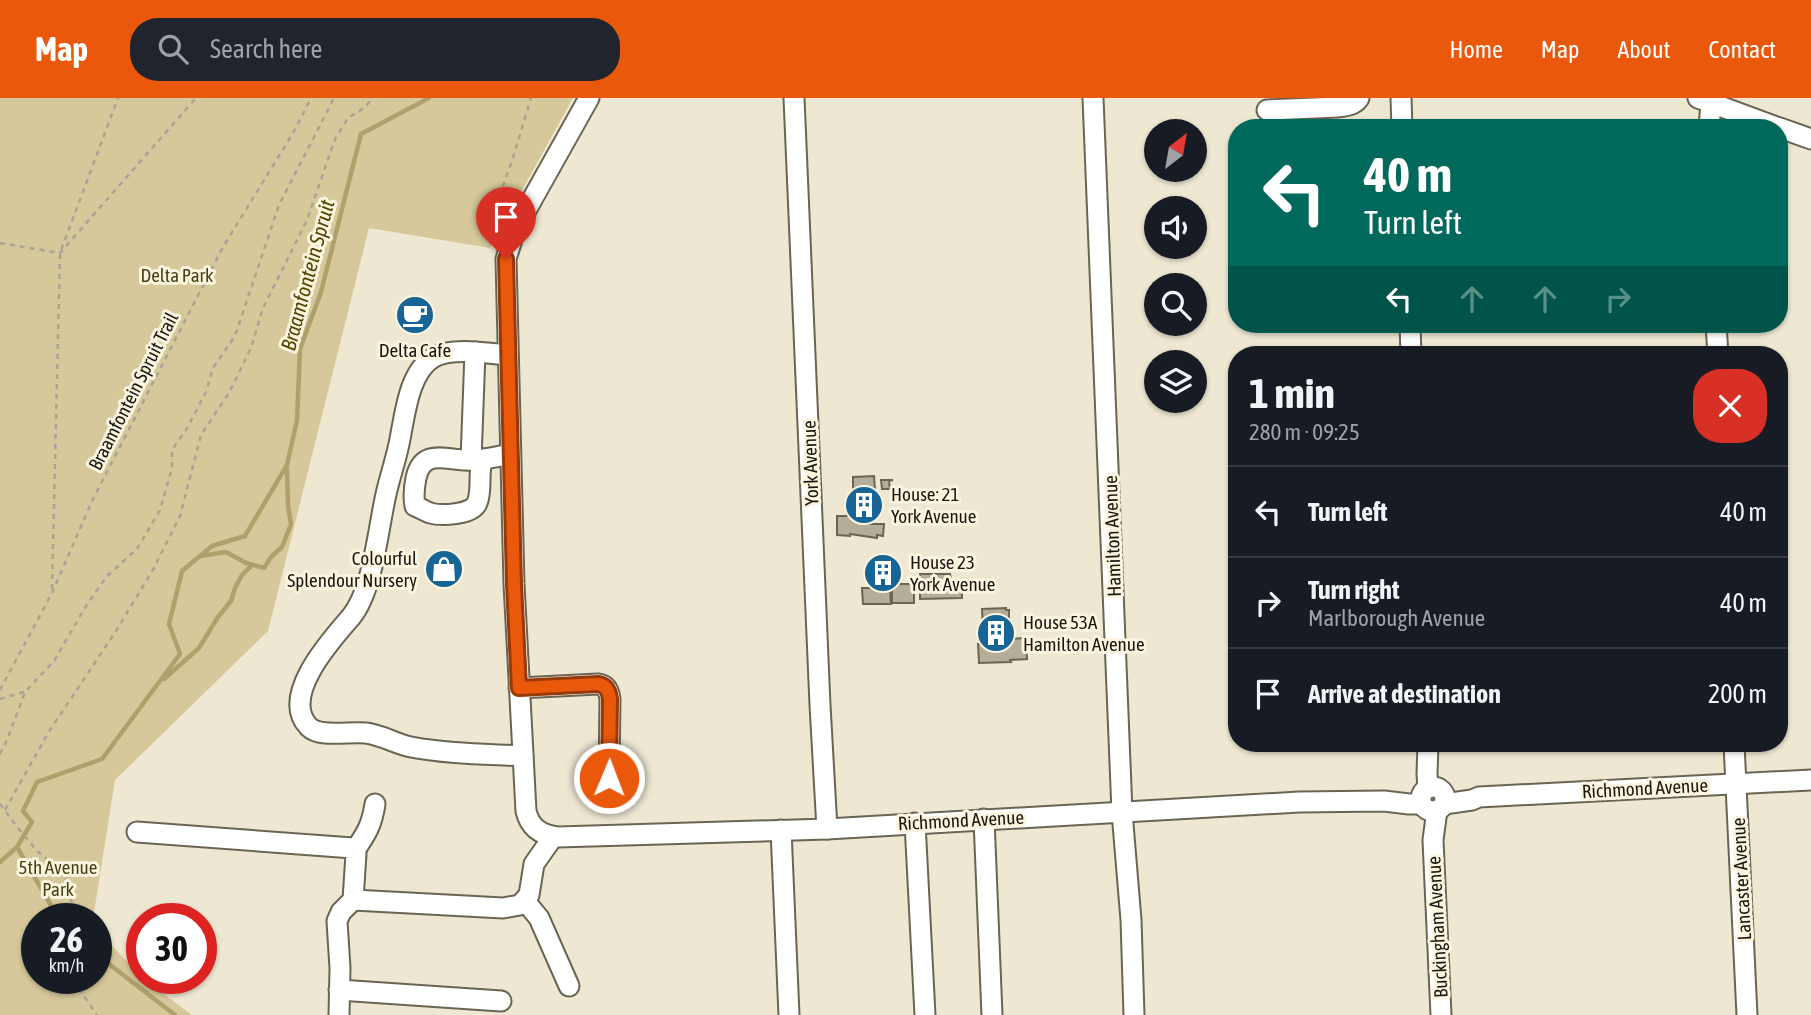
<!DOCTYPE html>
<meta charset="utf-8">
<style>
:root{--surface:#171b24;--page:#20242c;--text:#f1f3f6;--muted:#9ea1a6;--line:#363941;--accent:#ea580c}
body{margin:0;font-family:"Asap Condensed",sans-serif;background:var(--page);color:var(--text);height:100vh;display:flex;flex-direction:column;font-size:26px;white-space:nowrap}
*{box-sizing:border-box;margin:0}
p{font-size:23px;color:var(--muted)}
.icon{flex:none;width:38px;height:38px;fill:none;stroke:currentColor;stroke-width:2;stroke-linecap:round;stroke-linejoin:round}
.map{position:relative;flex:1;overflow:hidden}
.drawer{position:absolute;left:1228px;top:248px;width:560px;height:406px;display:flex;flex-direction:column;background:var(--surface);border-radius:28px;box-shadow:0 2px 5px #0004}
.drawer>*{flex:none}
.guide{position:absolute;left:1228px;top:21px;width:560px;height:214px;border-radius:28px;box-shadow:0 2px 5px #0004;background:#00695c;color:#fff;overflow:hidden}
.needle{width:46px;rotate:31deg}
.tools{position:absolute;left:1144px;top:21px;display:grid;gap:14px}
.tools a{display:grid;place-items:center;width:63px;height:63px;border-radius:50%;background:var(--surface);box-shadow:0 2px 5px #0004;font-size:35px}
.speed{position:absolute;left:21px;top:805px;display:flex;gap:14px;font-size:35px;font-weight:700;text-align:center}
.speed>*{display:grid;place-content:center;width:91px;height:91px;border-radius:50%;background:var(--surface);box-shadow:0 2px 5px #0004;line-height:1}
.speed small{font-size:18px;font-weight:400}
.speed .limit{border:10px solid #d22;background:#fff;color:#111}
.pin{position:absolute;display:grid;place-items:center;width:60px;height:60px;color:#fff;margin:-72px -30px;border-radius:50% 50% 50% 0;rotate:-45deg;box-shadow:0 0 7px #0007}
.pin .icon{rotate:45deg}
.me{position:absolute;width:77px;margin:-38px;rotate:1deg;stroke-linejoin:round;filter:drop-shadow(0 0 5px #0008)}
.turn{display:flex;align-items:center;gap:24px;height:147px;padding:0 21px;font-size:32px}
.turn .icon{width:91px;height:91px;stroke-width:2.5}
.turn b{display:block;font-size:49px;line-height:60px}
.lanes{display:flex;align-items:center;height:66px;padding:0 21px;background:#0003;justify-content:center;gap:35px;direction:ltr}
.lanes .off{opacity:.35}
.round{display:grid;place-items:center;flex:none;width:74px;height:74px;border-radius:28px;background:var(--page)}
.overview{display:flex;align-items:center;justify-content:space-between;height:119px;padding:0 21px}
h1{font-size:42px;font-weight:700;line-height:52px}
ul{padding:0;list-style:none}
li{display:flex;align-items:center;gap:21px;height:91px;padding:0 21px;border-top:2px solid var(--line)}
li div{flex:1}
li b{display:block;font-size:26px}
li em{font-style:normal}
header{display:flex;align-items:center;gap:42px;box-sizing:border-box;height:98px;padding:0 35px;background:var(--accent);color:#fff}
header strong{font-size:33px}
nav{display:flex;gap:38px;margin-inline-start:auto;font-size:24px}
.search{width:490px;height:63px;background:var(--page);display:flex;align-items:center;gap:18px;box-sizing:border-box;padding:0 24px;border-radius:28px;color:var(--muted);font-size:26px}
.map>svg:first-child{display:block}
.green{fill:#d6c89a}
.lines{fill:none;stroke-linecap:round;stroke-linejoin:round}
.stream{stroke:#b0a06c;stroke-width:4.5}
.building{fill:#b3ad9a;stroke:#6b6654;stroke-width:2}
.minor-casing{stroke:#6a6553;stroke-width:23}
.path{stroke:#a8a493;stroke-width:2.5;stroke-dasharray:5 5;stroke-linecap:butt}
.minor{stroke:#fff;stroke-width:19}
.route-casing{stroke:#983908;stroke-width:18}
.route{stroke:#ea580c;stroke-width:12}
.labels{text-anchor:middle;dominant-baseline:central;stroke-width:6;stroke-linejoin:round;paint-order:stroke}
.park-label{font-size:19px;fill:#4a3e14;stroke:#fbf5e0}
.poi-label{font-size:19px;fill:#191710;stroke:#fbf5e0;text-anchor:start}
.street-label{font-size:19px;fill:#191710;stroke:#fbf5e0}
.water-label{font-size:21px;font-style:italic;fill:#544400;stroke:#fbf5e0}
</style>
<header>
<strong>Map</strong>
<div class="search"><svg class="icon" aria-label="search" viewBox="0 0 24 24"><circle cx="10" cy="10" r="6"/><path d="M15 15l6 6"/></svg>Search here</div>
<nav><a>Home</a><a>Map</a><a>About</a><a>Contact</a></nav>
</header>
<div class="map">
<svg width="1811" height="917" viewBox="0 0 1811 917">
<rect width="100%" height="100%" fill="#eee8d3"/>
<!-- green -->
<path class="green" d="M0,0H573L490,150L369,130L268,533L115,682L93,821H37V880H96V830L142,880L192,917H0Z"/>
<g class="lines">
<!-- stream -->
<g class="stream">
<path d="M200,458L226,454L246,465L264,470L271,459L282,449L291,426L288,407L287,371"/>
<path d="M164,581L199,550L218,519L231,503L235,490L242,477L252,467"/>
<path d="M17,749L59,821"/>
<path d="M0,764L17,749L32,724L23,713L37,684L102,661L180,556L169,526L182,473L212,448L245,438L287,367L297,322L300,251L321,194L361,36L429,0"/>
<path d="M96,856L175,917"/>
</g>
</g>
<!-- building -->
<g class="building">
<path d="M874,378L875,391L865,392L864,400H873V396L879,397V400L881,399L880,414L871,413L870,426H884L883,438L877,437V440L850,436V438L837,437V418H850V412H848V403H850L851,393H853V379Z"/>
<path d="M881,382H893L889,383L890,391H882Z"/>
<path d="M876,459L898,467L890,490L868,482Z"/>
<path d="M920,476H932V483H935V476H950L951,482H962V500L920,501Z"/>
<rect x="892" y="486" width="22" height="19"/>
<path d="M862,490H890L891,506H863Z"/>
<path d="M1006,510V512H1009V541L1026,540L1027,561L1010,562L1011,564L979,565L978,546H984L982,511Z"/>
</g>
<g class="lines">
<defs>
<g id="minor">
<path d="M589,0L515,132L506,161L514,486L526,713C530,730 541,737 558,739L827,731L1299,704L1384,703L1409,706H1421"/>
<path d="M794,0L820,607L827,731"/>
<path d="M1093,0L1122,714L1131,822L1134,917"/>
<path d="M1401,0L1402,30"/>
<path d="M1698,0L1779,30"/>
<path d="M1267,12L1338,9C1346,8 1355,7 1359,0"/>
<path d="M1709,30L1711,5L1715,0"/>
<path d="M1780,30L1811,41"/>
<path d="M1410,226L1411,257"/>
<path d="M1716,226L1718,257"/>
<path d="M507,257C487,255 452,249 434,259C409,273 405,316 400,341C397,358 391,375 387,392C378,428 374,491 351,519C331,542 279,599 309,629C320,640 350,633 366,635C382,637 396,646 411,649C448,656 485,656 523,658"/>
<path d="M483,361C477,374 483,391 477,405C472,417 441,418 430,415C425,413 420,410 415,408C413,398 414,390 416,380C423,348 449,364 471,362C484,362 497,359 510,356"/>
<path d="M471,362L475,254"/>
<path d="M519,590L598,586C606,587 609,593 610,601L609,680"/>
<path d="M1428,646L1427,676L1428,690"/>
<path d="M1734,646L1747,917"/>
<circle cx="1433" cy="701" r="12"/>
<path d="M1444,706L1472,702L1479,699L1811,682"/>
<path d="M1437,712L1433,742L1441,917"/>
<path d="M984,721L992,917"/>
<path d="M915,725L925,917"/>
<path d="M781,732L789,917"/>
<path d="M137,734L353,750L356,756L353,802L341,814L337,823L340,870L339,917"/>
<path d="M355,752C367,735 372,726 375,706"/>
<path d="M353,802L503,810L520,807L529,797L534,766L553,739"/>
<path d="M525,803L539,820L569,888"/>
<path d="M339,892L501,903"/>
</g>
</defs>
<!-- minor casing -->
<use href="#minor" class="minor-casing"/>
<!-- path -->
<g class="path">
<path d="M498,128L501,93L511,66L531,0"/>
<path d="M0,145L60,155L196,0"/>
<path d="M52,491L60,155L118,0"/>
<path d="M0,592L52,495L93,401L223,149L293,35L311,0"/>
<path d="M0,601L24,594"/>
<path d="M0,656L7,642L25,594L54,563L86,508L107,478L137,451L160,412L172,370V352L186,332L206,294L213,270L235,238L279,107L334,0"/>
<path d="M0,706L14,725L37,753L64,775L73,809L77,821"/>
<path d="M5,712L48,635L116,533L154,470L180,418L201,337L229,295L251,250L263,210L307,122L335,41L348,20L364,10L373,0"/>
<path d="M96,840L98,843L96,847"/>
<path d="M83,880L81,894L97,917"/>
</g>
<!-- minor -->
<use href="#minor" class="minor"/>
</g>
<g class="lines">
<defs>
<path id="route" d="M506,161L514,486L519,590L598,586C606,587 609,593 610,601L609,680"/>
</defs>
<!-- route casing -->
<use href="#route" class="route-casing"/>
<!-- route -->
<use href="#route" class="route"/>
</g>
<!-- icons -->
<defs>
<symbol id="cafe-disc" viewBox="-11 -11 22 22"><circle r="9.5" fill="#176497" stroke="#fbf5e0"/><path d="M-5.5-4.5H6V0H3Q3 3.5 0 3.5H-2.5Q-5.5 3.5-5.5 0ZM3-3.2v2h1.7v-2ZM-6 4.5H4V6H-6Z" fill="#fff"/></symbol>
<symbol id="building-disc" viewBox="-11 -11 22 22"><circle r="9.5" fill="#176497" stroke="#fbf5e0"/><path d="M-4-6H4V6H1V3H-1V6H-4ZM-2.5-4.3h1.7v1.8h-1.7ZM.8-4.3h1.7v1.8H.8ZM-2.5-1h1.7V.8h-1.7ZM.8-1h1.7V.8H.8Z" fill="#fff"/></symbol>
<symbol id="shop-disc" viewBox="-11 -11 22 22"><circle r="9.5" fill="#176497" stroke="#fbf5e0"/><path d="M-5-2.5h2.3a2.7 3.5 0 0 1 5.4 0H5L5.5 6h-11ZM-1.5-2.5h3a1.5 2.3 0 0 0-3 0Z" fill="#fff"/></symbol>
</defs>
<g fill-rule="evenodd">
<use href="#cafe-disc" x="393" y="195" width="44" height="44"/>
<use href="#building-disc" x="842" y="385" width="44" height="44"/>
<use href="#shop-disc" x="422" y="449" width="44" height="44"/>
<use href="#building-disc" x="861" y="453" width="44" height="44"/>
<use href="#building-disc" x="974" y="513" width="44" height="44"/>
</g>
<g class="labels">
<!-- park labels -->
<g class="park-label">
<text x="177" y="177">Delta Park</text>
<text x="58" y="769">5th Avenue<tspan x="58" dy="22">Park</tspan></text>
</g>
<!-- poi labels -->
<g class="poi-label">
<text x="415" y="252" text-anchor="middle">Delta Cafe</text>
<text x="891" y="396">House: 21<tspan x="891" dy="22">York Avenue</tspan></text>
<text x="417" y="460" text-anchor="end">Colourful<tspan x="417" dy="22">Splendour Nursery</tspan></text>
<text x="910" y="464">House 23<tspan x="910" dy="22">York Avenue</tspan></text>
<text x="1023" y="524">House 53A<tspan x="1023" dy="22">Hamilton Avenue</tspan></text>
</g>
<!-- street labels -->
<g class="street-label">
<text transform="translate(133 293) rotate(-63)">Braamfontein Spruit Trail</text>
<text transform="translate(810 365) rotate(-92)">York Avenue</text>
<text transform="translate(1112 438) rotate(-92)">Hamilton Avenue</text>
<text transform="translate(1645 690) rotate(-3)">Richmond Avenue</text>
<text transform="translate(961 722) rotate(-3)">Richmond Avenue</text>
<text transform="translate(1741 781) rotate(-93)">Lancaster Avenue</text>
<text transform="translate(1437 829) rotate(-93)">Buckingham Avenue</text>
</g>
<!-- water labels -->
<g class="water-label">
<text transform="translate(307 177) rotate(-75)">Braamfontein Spruit</text>
</g>
</g>
</svg>
<div class="tools">
<a><svg class="needle" viewBox="-14 -14 28 28"><path d="M0-13l5 13h-10z" fill="#e53935"/><path d="M0 13l5-13h-10z" fill="#9ea1a6"/></svg></a>
<a><svg class="icon" aria-label="sound" viewBox="0 0 24 24"><path d="M4 9h4l5-4v14l-5-4H4zM17 9q2 3 0 6"/></svg></a>
<a><svg class="icon" aria-label="search" viewBox="0 0 24 24"><circle cx="10" cy="10" r="6"/><path d="M15 15l6 6"/></svg></a>
<a><svg class="icon" aria-label="layers" viewBox="0 0 24 24"><path d="M12 4l9 5-9 5-9-5zM3 14l9 5 9-5"/></svg></a>
</div>
<div class="speed"><div>26<small>km/h</small></div><div class="limit">30</div></div>
<div class="pin" style="left:506px;top:161px;background:#d93025"><svg class="icon" aria-label="arrive" viewBox="0 0 24 24"><path d="M6 21V4h12l-3 4 3 4H6"/></svg></div>
<svg class="me" style="left:609px;top:680px" viewBox="-20 -20 40 40"><circle r="17" fill="#ea580c" stroke="#fff" stroke-width="3"/><path d="M0-11L8 9 0 5-8 9z" fill="#fff"/></svg>
<div class="guide">
<div class="turn"><svg class="icon" aria-label="left" viewBox="0 0 24 24"><path d="M17 20v-9H6M10 6l-5 5 5 5"/></svg><div><b>40 m</b>Turn left</div></div>
<div class="lanes"><svg class="icon" aria-label="left" viewBox="0 0 24 24"><path d="M17 20v-9H6M10 6l-5 5 5 5"/></svg><svg class="icon off" aria-label="ahead" viewBox="0 0 24 24"><path d="M12 20V5M6 11l6-6 6 6"/></svg><svg class="icon off" aria-label="ahead" viewBox="0 0 24 24"><path d="M12 20V5M6 11l6-6 6 6"/></svg><svg class="icon off" aria-label="right" viewBox="0 0 24 24"><path d="M7 20v-9h11M14 6l5 5-5 5"/></svg></div>
</div>
<section class="drawer">
<div class="overview"><div><h1>1 min</h1><p>280 m · 09:25</p></div><a class="round" style="background:#d93025;color:#fff"><svg class="icon" aria-label="close" viewBox="0 0 24 24"><path d="M6 6l12 12M18 6L6 18"/></svg></a></div>
<ul>
<li><svg class="icon" aria-label="left" viewBox="0 0 24 24"><path d="M17 20v-9H6M10 6l-5 5 5 5"/></svg><div><b>Turn left</b></div><em>40 m</em></li>
<li><svg class="icon" aria-label="right" viewBox="0 0 24 24"><path d="M7 20v-9h11M14 6l5 5-5 5"/></svg><div><b>Turn right</b><p>Marlborough Avenue</p></div><em>40 m</em></li>
<li><svg class="icon" aria-label="arrive" viewBox="0 0 24 24"><path d="M6 21V4h12l-3 4 3 4H6"/></svg><div><b>Arrive at destination</b></div><em>200 m</em></li>
</ul>
</section>
</div>
